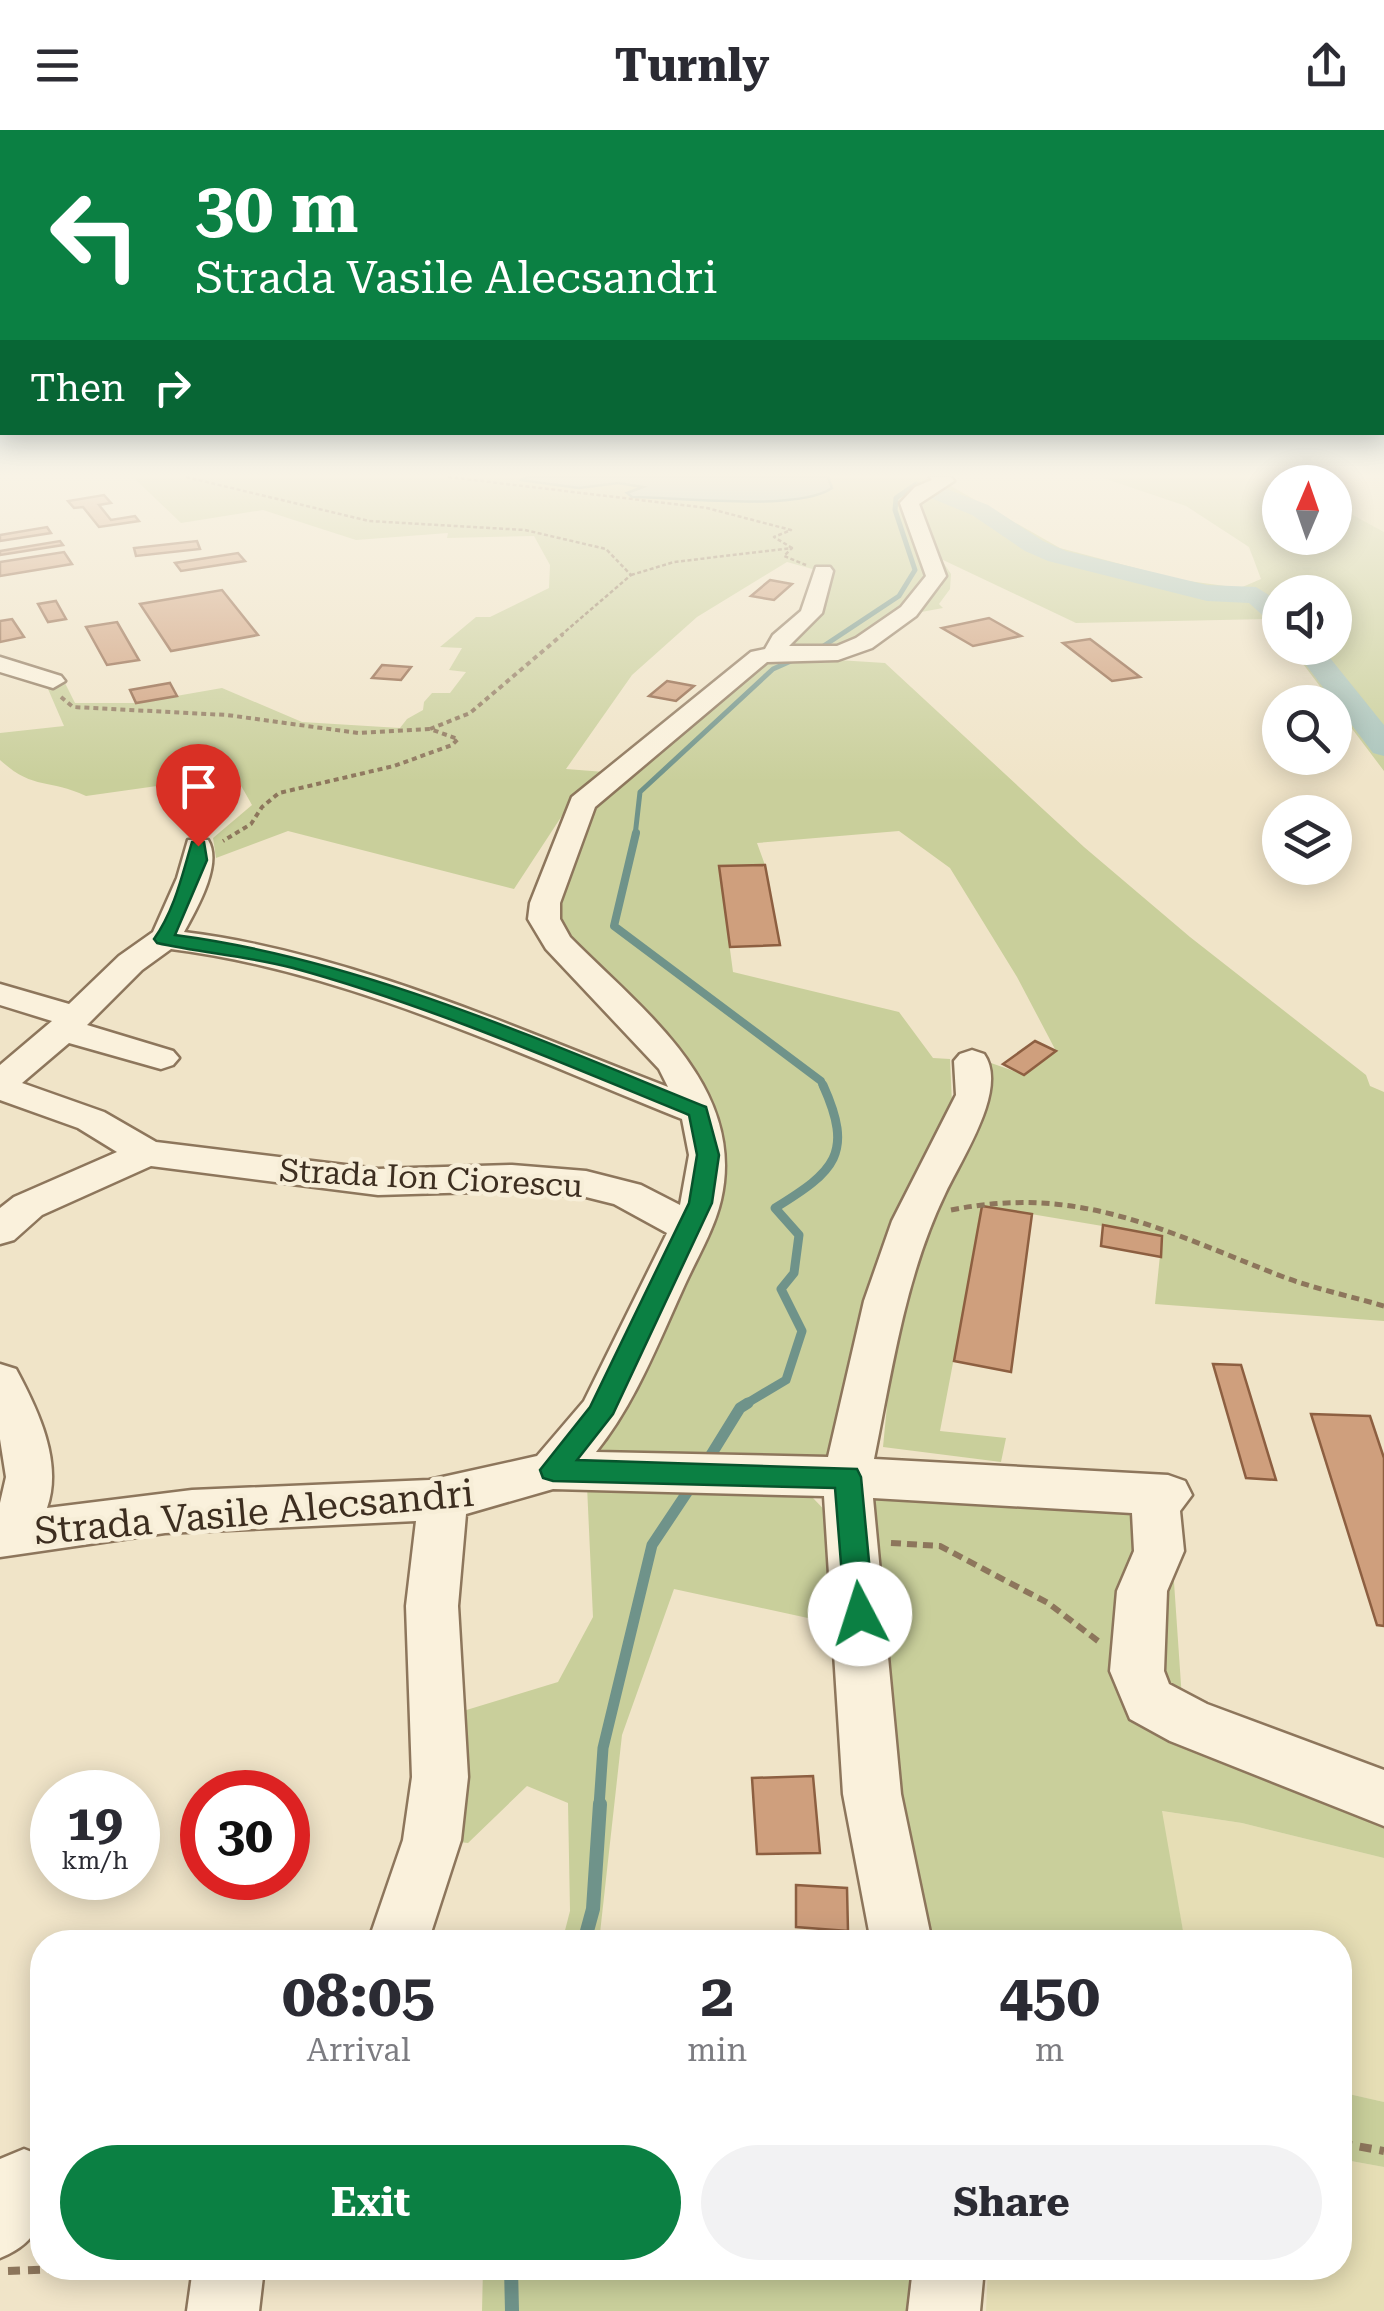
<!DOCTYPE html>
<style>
:root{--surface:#fff;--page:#f2f2f3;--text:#2b2b33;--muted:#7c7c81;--accent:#0b8043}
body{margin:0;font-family:"Roboto Serif",serif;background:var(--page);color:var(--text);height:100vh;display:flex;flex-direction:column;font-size:38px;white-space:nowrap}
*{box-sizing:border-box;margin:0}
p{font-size:32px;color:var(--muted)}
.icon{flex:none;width:55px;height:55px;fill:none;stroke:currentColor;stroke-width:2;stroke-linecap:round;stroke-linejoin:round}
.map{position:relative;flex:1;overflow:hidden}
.panel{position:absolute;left:30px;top:1800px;width:1322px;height:350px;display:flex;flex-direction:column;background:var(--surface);border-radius:40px;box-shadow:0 5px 25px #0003}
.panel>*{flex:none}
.guide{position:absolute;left:0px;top:0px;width:1385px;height:305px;box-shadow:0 5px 25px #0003;background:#0b8043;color:#fff;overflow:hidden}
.needle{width:65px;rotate:2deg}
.controls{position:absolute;left:1262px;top:335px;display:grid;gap:20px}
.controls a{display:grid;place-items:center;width:90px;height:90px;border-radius:50%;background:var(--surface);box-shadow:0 5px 25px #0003;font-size:50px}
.speed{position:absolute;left:30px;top:1640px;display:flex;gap:20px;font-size:50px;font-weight:700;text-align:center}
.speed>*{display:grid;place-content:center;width:130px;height:130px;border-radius:50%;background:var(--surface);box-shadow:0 5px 25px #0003;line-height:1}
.speed small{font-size:25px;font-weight:400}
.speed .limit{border:15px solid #d22;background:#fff;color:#111}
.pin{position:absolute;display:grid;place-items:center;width:85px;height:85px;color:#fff;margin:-102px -42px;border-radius:50% 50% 50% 0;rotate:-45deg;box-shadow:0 0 10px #0007}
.pin .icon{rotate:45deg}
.me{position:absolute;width:110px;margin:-55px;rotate:355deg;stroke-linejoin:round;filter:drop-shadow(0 0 8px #0008)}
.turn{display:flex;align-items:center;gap:35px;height:210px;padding:0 30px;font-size:45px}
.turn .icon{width:130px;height:130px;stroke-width:2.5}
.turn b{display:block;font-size:70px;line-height:85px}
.then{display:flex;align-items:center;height:95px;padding:0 30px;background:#0003;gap:20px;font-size:38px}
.eta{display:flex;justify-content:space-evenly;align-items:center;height:170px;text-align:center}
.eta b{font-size:60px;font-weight:700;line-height:70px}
.cta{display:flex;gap:20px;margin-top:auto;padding:20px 30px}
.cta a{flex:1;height:115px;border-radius:60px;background:var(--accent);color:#fff;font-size:40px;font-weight:700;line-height:115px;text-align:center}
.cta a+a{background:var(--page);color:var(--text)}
header{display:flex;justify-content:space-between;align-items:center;height:130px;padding:0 30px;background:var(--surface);font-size:45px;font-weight:700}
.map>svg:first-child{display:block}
.farmland{fill:#e6deb5}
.green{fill:#c9cf9b}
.water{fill:#a9c4bc;stroke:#6f938a;stroke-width:2.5}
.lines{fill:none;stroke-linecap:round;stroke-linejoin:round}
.stream-far4{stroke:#6f938a;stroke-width:5}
.stream-far3{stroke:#6f938a;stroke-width:8}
.stream-far2{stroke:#6f938a;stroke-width:9}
.stream-far1{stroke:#6f938a;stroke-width:11}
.stream{stroke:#6f938a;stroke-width:14}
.river{fill:#a9c4bc;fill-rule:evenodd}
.building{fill:#cf9f7d;stroke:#8d5f41;stroke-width:2.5}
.minor-casing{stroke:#8d765c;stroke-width:5}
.path-far4{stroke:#8d765c;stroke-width:2.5;stroke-dasharray:4 2.5;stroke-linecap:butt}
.path-far3{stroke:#8d765c;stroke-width:4;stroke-dasharray:5 4;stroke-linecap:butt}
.path-far2{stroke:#8d765c;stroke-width:5;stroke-dasharray:8 5;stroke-linecap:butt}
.path-far1{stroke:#8d765c;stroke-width:6;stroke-dasharray:10 6;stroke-linecap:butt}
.path{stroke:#8d765c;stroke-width:8;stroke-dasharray:12 8;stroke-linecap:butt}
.minor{fill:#faf1dc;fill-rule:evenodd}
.route{fill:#0b8043;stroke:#07532c;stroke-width:2.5}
.labels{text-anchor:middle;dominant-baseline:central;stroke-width:9;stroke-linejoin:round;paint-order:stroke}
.street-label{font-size:32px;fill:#3d2e20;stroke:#f7eed8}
.near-street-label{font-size:38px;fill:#3d2e20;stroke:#f7eed8}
</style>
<header><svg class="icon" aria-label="menu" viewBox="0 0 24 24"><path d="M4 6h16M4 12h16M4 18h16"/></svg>Turnly<svg class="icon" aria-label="share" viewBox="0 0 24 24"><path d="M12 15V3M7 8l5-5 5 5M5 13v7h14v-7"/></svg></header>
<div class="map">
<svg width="1384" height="2181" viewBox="0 0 1384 2181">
<rect width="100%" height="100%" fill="#f0e4c8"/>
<!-- farmland -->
<g class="farmland">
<path d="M1256,347H1384V402L1335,375V352H1280V356Z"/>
<path d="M1161,1681L1242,1693L1384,1728V1972L1340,1962V1812H1185Z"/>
<path d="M1340,2029L1384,2037V2181H986L988,2138H1340Z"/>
</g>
<!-- green -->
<g class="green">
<path d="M126,347H933L937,349L904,368V379L930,441L913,472L849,514L831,518L786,515L817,485L816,440L787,432L697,487L632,545L566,639L605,642L569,675L514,759L288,701L216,728L213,708L252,675L235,645L86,666C48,648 34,661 0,630V603L64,596L45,552L63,549L75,573H136L222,558L302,592L400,598L407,589L423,580L424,572L432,563H450L466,542L449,540L462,518L440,517L476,487H490L549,458L550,435L534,406L447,408L448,403L356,410L263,380L181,393L134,348Z"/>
<path d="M1100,347H1256L1280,356V408H1335V375L1384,402V641L1291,518H1335V462H1280V504L1268,489L1076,493L941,429L951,444L950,459L939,474L943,478L916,483L942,456V445L917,374L925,363L949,355L1060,418L1181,450L1240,458L1261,449L1249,417L1186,376Z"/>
<path d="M790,527L885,533L1084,717L1190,807L1366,945L1370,956L1384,962V1191L1155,1174L1162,1106L983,1076L940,1301L1006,1308L1001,1332L883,1317L893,1214L919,1113L989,969L991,933L1025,945L1056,921L1017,847L950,738L899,701L757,713L765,735L719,737L733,842L899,882L933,928L950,929L952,973L898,1091L840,1337L587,1330L717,1007L698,942L583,826L560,787L558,766L590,683L610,657L733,557L775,529Z"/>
<path d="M587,1356L789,1359L813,1368L835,1391L849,1497L674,1459L622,1605L599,1812H562L570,1781L568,1673L527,1656L468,1713L450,1711V1585L558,1552L593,1487Z"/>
<path d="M878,1363L1169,1379L1182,1569L1384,1650V1728L1242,1693L1162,1681L1185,1812H926L884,1672L859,1372Z"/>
<path d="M1340,1962L1384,1972V2037L1340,2029Z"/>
<path d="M483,2138H702L709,2144L934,2138L928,2181H482Z"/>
</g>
<!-- water -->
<path class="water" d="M529,347H828L832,358C798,382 677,367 632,367L627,363L643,357L618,353L579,358L520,350Z"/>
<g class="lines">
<!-- stream-far4 -->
<g class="stream-far4">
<path d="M819,519L899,466L915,440L895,380L896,368L916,354"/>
<path d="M635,706L640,662L773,539L800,527"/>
</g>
<!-- stream-far3 -->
<path class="stream-far3" d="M636,703L614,796L821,951L824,958"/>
<!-- stream-far2 -->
<path class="stream-far2" d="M744,1275L786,1250L802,1201L781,1159L794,1143L799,1105L775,1078C835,1041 854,1024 823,955"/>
<!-- stream-far1 -->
<g class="stream-far1">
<path d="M706,1333L740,1278L748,1273"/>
<path d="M599,1676L603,1618L652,1415L692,1355"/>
</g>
<!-- stream -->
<g class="stream">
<path d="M584,1812L593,1779L600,1674"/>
<path d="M511,2138L512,2181"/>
</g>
<!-- river -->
<g class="river">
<path d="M934,354L988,375L1043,411L1066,421L1207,455L1256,457L1280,472V494L1270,492L1249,473L1207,471L1048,431L1025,421L972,385L926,366L923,361Z"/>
<path d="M1293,518H1322L1384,595V626L1373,623Z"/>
</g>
</g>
<!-- building -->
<g class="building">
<path d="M104,365L111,373L99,375L111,390L135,386L139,391L99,397L83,377L74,378L68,371Z"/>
<path d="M47,397L51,403L0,411V405Z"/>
<path d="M60,411L63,415L0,425V421Z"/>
<path d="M197,411L200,419L136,426L134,418Z"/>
<path d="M64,422L72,434L0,446V432Z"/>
<path d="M238,423L245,431L181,441L175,433Z"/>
<path d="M770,450L792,454L774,470L751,466Z"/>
<path d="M222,460L258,505L171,521L140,474Z"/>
<path d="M56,471L66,489L48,492L38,474Z"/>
<path d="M989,488L1021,506L973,516L942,498Z"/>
<path d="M12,489L24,507L0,512V491Z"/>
<path d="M117,492L139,530L107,535L86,497Z"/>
<path d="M1090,509L1140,547L1112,551L1063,513Z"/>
<path d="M382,535L411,537L401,550L372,548Z"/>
<path d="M667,551L694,556L676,571L649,566Z"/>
<path d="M170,553L177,566L136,573L130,560Z"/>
<path d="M765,735L780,815L730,817L719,736Z"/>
<path d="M1035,911L1056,921L1024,945L1003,934Z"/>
<path d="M982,1076L1032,1084L1011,1242L954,1231Z"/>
<path d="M1103,1095L1162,1106L1161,1127L1101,1116Z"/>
<path d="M1213,1234L1241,1235L1276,1350L1246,1348Z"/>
<path d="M1311,1284L1370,1286L1384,1328V1496L1377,1495Z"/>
<path d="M813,1646L820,1723L757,1724L752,1648Z"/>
<path d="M796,1755L847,1758L848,1801L796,1797Z"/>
</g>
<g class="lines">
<defs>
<g id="minor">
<path d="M930,347H951L954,351L919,374L946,446L916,486L872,518L838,530L767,532L595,677L560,773V789L570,807C641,879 747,956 721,1070C714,1101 694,1133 682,1161C657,1216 634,1275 596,1322L828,1327L864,1171L892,1091L956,965L954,931L960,924L972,920L984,924C1009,959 961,1029 945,1064C905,1147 892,1240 874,1329L1168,1345L1185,1351L1192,1365L1180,1381L1184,1421L1167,1461L1164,1541L1169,1554L1207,1574L1384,1640V1696L1170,1611L1130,1589L1110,1541L1117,1461L1134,1421L1132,1383L873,1368L901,1664L932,1812H871L843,1664L824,1366L553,1359L466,1384L458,1476L468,1647L461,1710L428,1812H368L403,1710L412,1647L406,1476L416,1391L165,1403L0,1427V1373L6,1347L0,1309V1234L16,1239C38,1280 63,1332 47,1378L192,1360L429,1350L537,1326L584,1271L667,1103L614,1074L586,1067L512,1061L378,1065L151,1036L42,1085L14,1110L0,1114V1078L14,1067L117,1022L78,998L0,970V935L52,891L0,875V854L69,874L119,826L153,802L177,748L188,710H208C223,734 196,780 184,802C348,822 515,898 668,957L659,939L546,819L528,789L530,773L572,667L751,522L765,519L773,505L801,481L816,437H830L833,441L822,483L789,516H837L856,508L901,477L926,446L900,373L915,357L932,350ZM171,819C342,840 522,925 682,989L689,1025L680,1075L641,1055L586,1041L512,1035L378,1039L156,1012L104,982L22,953L69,913L161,939L173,935L179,928L173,921L87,895L142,840Z"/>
<path d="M0,527L61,546L65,551L53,558L0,542Z"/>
<path d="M24,2019L42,2026C42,2075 52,2107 0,2128V2029Z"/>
<path d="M193,2138H264L259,2181H187Z"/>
<path d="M913,2138H984L980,2181H908Z"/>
</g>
</defs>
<!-- minor casing -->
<use href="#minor" class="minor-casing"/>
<!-- path-far4 -->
<g class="path-far4">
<path d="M186,347L369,391L525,400L606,419L631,445L560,506"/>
<path d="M448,347L707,378L791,400L774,407L792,418"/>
<path d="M631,445L674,432L792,418L784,426L806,435"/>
</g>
<!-- path-far3 -->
<g class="path-far3">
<path d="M61,567L73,577L227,585L358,603L430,599L458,609L452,615L394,636L279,663L262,677L251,694L223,711"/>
<path d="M430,599L470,583L563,504"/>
</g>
<!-- path-far2 -->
<path class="path-far2" d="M951,1080C1080,1054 1164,1101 1281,1146C1315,1159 1350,1166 1384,1176"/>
<!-- path-far1 -->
<path class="path-far1" d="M891,1413L940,1416L1048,1473L1098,1511"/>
<!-- path -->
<g class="path">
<path d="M1340,2013L1384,2021"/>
<path d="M8,2141L89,2138"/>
</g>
<!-- minor -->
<use href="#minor" class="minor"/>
</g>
<!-- sky -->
<linearGradient id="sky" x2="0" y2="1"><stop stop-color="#8fbad6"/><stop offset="0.53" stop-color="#f8f3e6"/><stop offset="1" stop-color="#f8f3e6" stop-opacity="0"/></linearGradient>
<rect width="1384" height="652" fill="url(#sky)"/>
<!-- route -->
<path class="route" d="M192,712H204L207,730L175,805C359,829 535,908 706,977L719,1025L712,1073L613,1284L577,1330L857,1339L861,1347L874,1484L870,1493L860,1497L849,1493L845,1484L835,1358L553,1351L543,1348L540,1340L590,1277L689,1073L697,1025L689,985C559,932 428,875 293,838C248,826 202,823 157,813L154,809C175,779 182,745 192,712Z"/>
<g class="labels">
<!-- street labels -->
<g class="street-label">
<text transform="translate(431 1048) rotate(3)">Strada Ion Ciorescu</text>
</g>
<!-- near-street labels -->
<g class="near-street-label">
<text transform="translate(254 1382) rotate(-5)">Strada Vasile Alecsandri</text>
</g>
</g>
</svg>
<div class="controls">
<a><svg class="needle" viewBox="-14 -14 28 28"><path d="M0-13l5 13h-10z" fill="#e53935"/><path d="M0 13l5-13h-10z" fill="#7c7c81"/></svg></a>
<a><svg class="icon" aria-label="sound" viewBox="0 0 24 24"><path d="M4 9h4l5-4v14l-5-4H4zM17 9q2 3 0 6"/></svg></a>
<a><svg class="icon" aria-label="search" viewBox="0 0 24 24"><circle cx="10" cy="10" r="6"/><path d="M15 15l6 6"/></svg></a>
<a><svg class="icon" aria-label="layers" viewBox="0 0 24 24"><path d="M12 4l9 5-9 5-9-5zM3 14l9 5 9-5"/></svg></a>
</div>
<div class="speed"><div>19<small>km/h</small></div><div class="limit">30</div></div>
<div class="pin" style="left:198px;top:716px;background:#d93025"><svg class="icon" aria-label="arrive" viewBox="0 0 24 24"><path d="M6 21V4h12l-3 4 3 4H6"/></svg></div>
<svg class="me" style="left:860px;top:1484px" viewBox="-20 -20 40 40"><circle r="19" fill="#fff"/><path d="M0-13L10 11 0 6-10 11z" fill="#0b8043"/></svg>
<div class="guide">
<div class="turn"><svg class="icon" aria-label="left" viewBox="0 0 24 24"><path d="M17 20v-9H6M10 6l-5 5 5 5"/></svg><div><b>30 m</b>Strada Vasile Alecsandri</div></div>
<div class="then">Then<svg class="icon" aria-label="right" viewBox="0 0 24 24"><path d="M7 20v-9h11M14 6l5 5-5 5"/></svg></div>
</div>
<section class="panel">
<div class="eta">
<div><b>08:05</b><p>Arrival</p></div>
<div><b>2</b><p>min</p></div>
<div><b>450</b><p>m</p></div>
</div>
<div class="cta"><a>Exit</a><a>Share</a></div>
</section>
</div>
